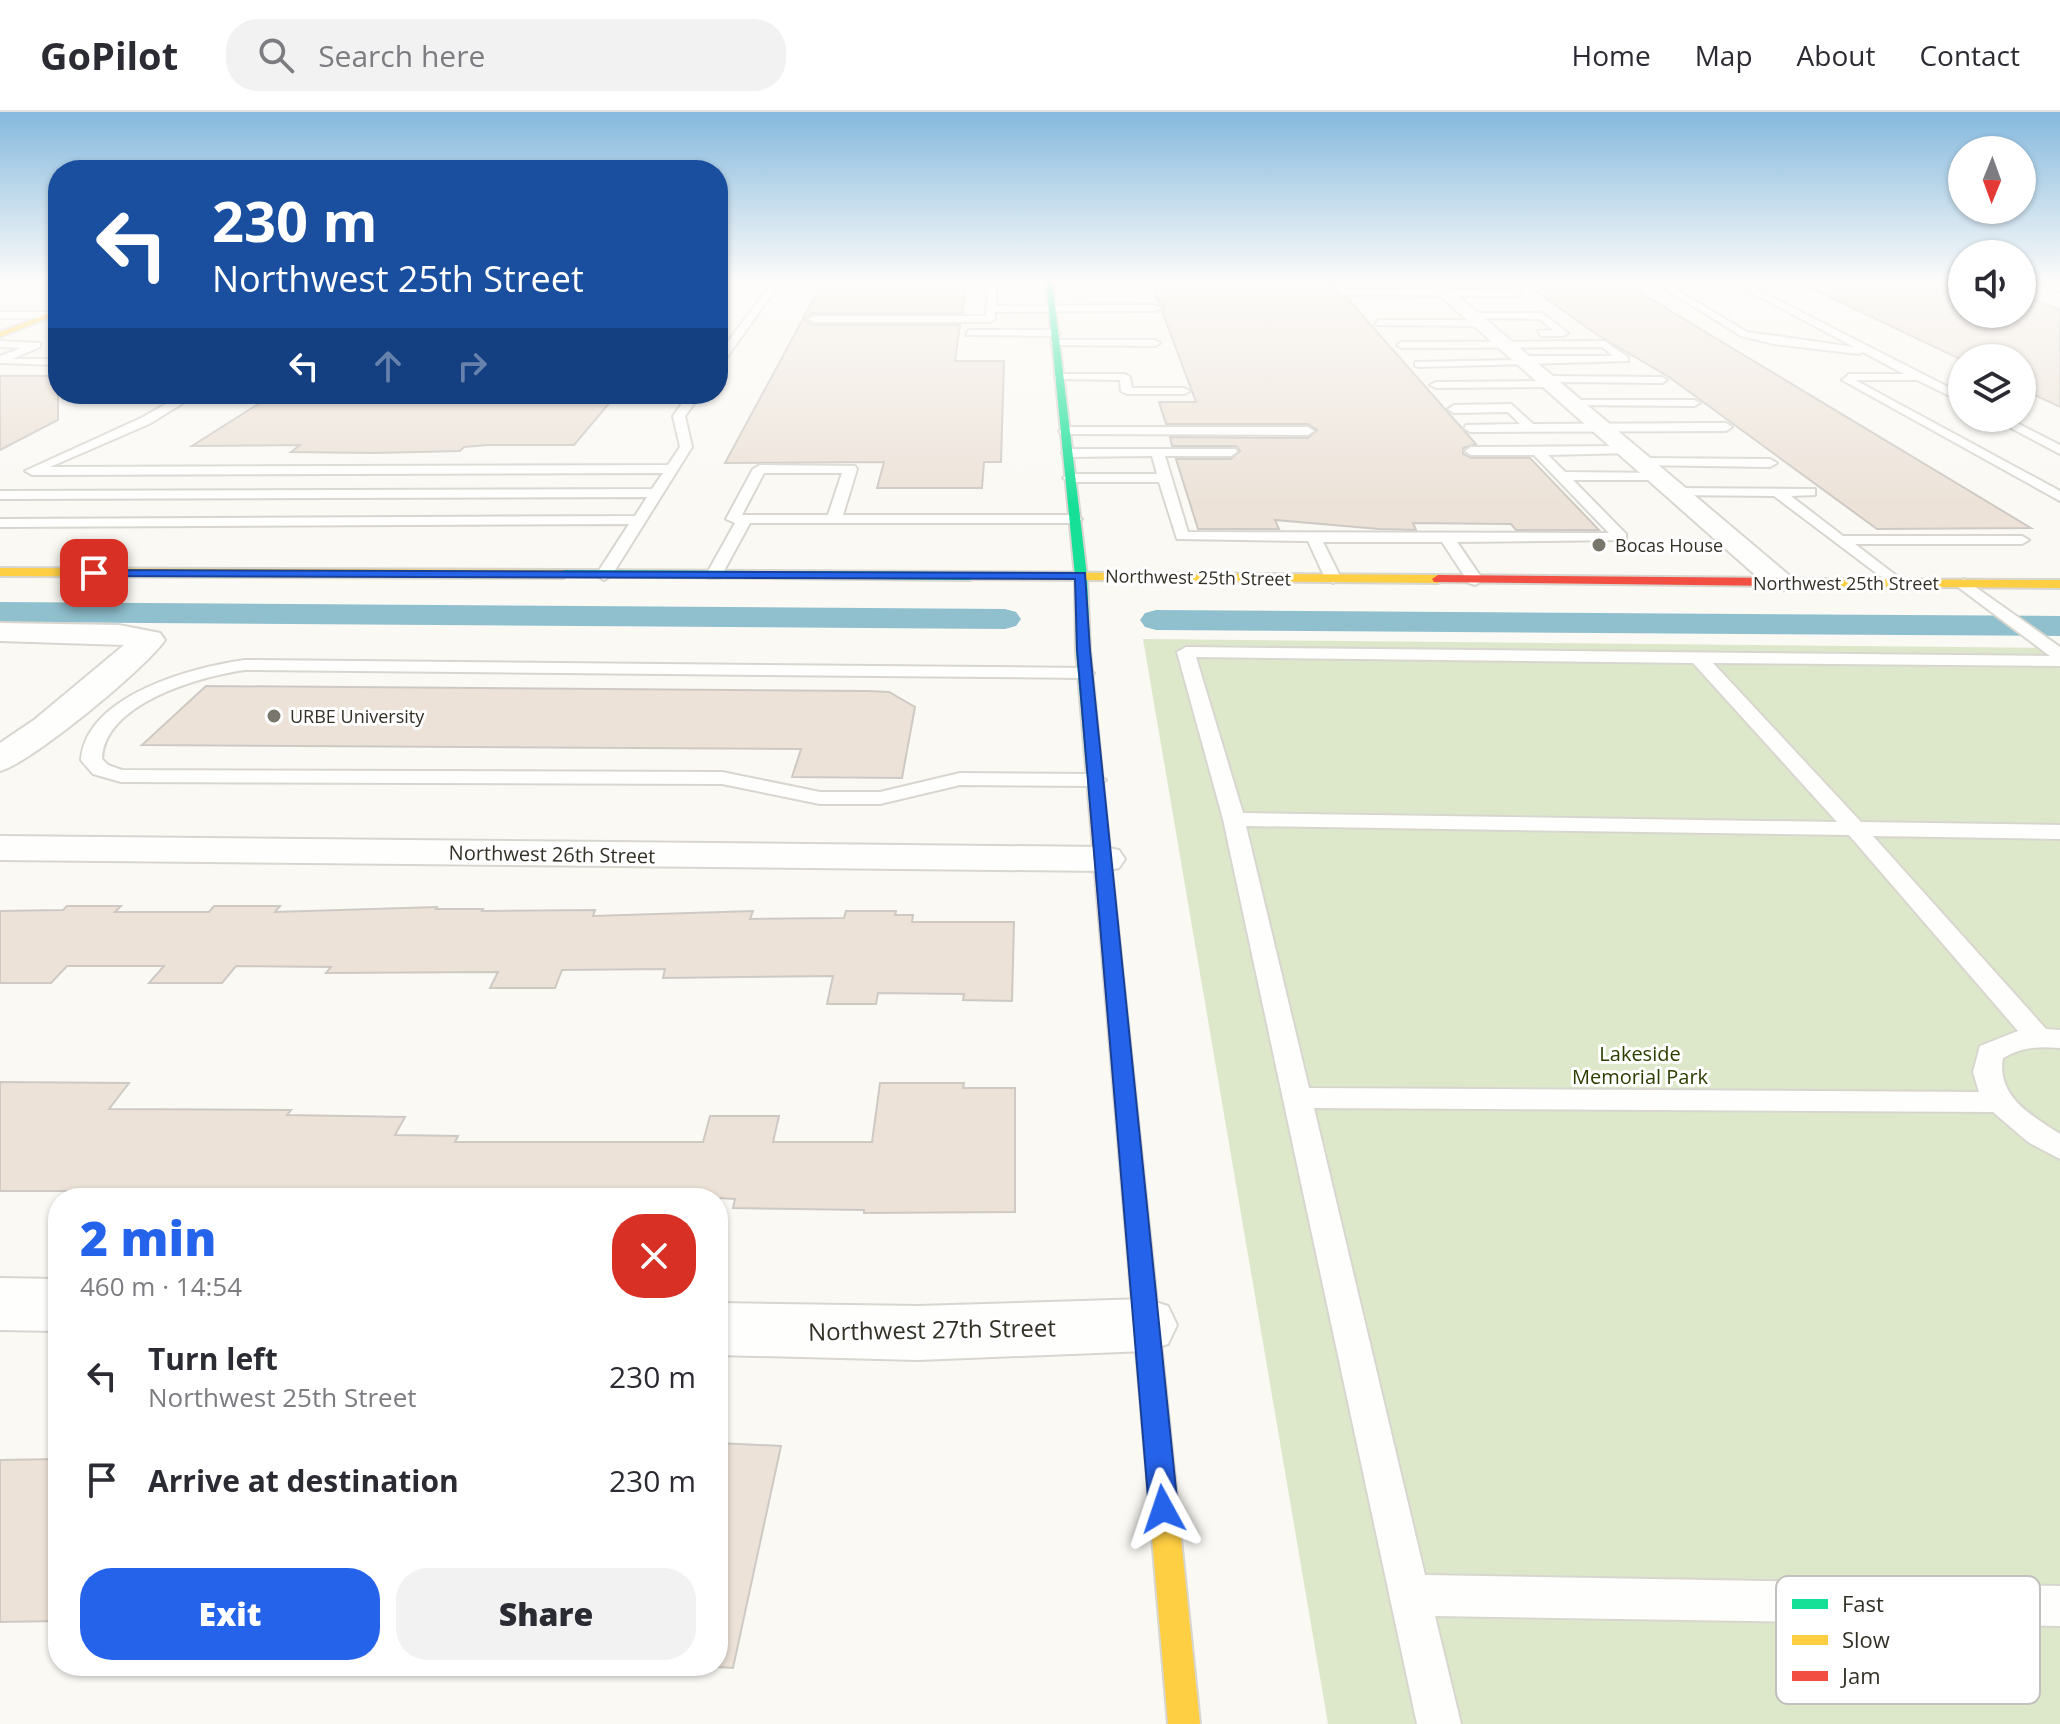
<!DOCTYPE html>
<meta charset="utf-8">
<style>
:root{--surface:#fff;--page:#f2f2f3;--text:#2b2b33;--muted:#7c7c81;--line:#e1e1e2;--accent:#2563eb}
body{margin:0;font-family:"Open Sans",sans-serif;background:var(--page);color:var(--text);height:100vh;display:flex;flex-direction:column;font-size:30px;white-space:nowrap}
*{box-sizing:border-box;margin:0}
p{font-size:26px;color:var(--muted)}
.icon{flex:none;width:44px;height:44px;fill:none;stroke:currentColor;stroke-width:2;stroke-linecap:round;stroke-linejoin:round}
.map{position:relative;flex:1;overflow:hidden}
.sheet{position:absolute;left:48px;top:1076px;width:680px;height:488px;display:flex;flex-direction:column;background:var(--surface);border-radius:32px;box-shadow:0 2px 6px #0004}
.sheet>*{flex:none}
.guide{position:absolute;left:48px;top:48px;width:680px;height:244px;border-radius:32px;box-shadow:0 2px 6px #0004;background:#1a4fa0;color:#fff;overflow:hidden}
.needle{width:52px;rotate:181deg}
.buttons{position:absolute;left:1948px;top:24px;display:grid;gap:16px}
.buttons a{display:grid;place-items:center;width:88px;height:88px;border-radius:50%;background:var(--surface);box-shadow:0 2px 6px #0004;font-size:40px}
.pin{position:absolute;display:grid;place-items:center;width:68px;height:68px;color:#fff;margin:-34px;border-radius:16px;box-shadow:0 4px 12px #0006}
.me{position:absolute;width:88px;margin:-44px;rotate:355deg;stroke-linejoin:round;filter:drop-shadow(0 0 6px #0008)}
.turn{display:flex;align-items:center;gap:28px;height:168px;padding:0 32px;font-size:36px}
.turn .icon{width:104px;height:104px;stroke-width:2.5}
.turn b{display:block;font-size:56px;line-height:68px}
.lanes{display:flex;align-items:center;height:76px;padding:0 32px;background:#0003;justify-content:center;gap:40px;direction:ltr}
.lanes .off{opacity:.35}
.round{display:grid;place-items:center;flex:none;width:84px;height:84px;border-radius:32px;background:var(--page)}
.overview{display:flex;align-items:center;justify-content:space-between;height:136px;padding:0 32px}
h1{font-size:48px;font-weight:800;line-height:60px;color:var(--accent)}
.action{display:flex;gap:16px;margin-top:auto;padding:16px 32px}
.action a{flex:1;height:92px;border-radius:32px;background:var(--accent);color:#fff;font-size:32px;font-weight:800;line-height:92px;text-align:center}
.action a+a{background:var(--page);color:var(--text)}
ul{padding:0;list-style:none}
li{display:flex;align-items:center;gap:24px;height:104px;padding:0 32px}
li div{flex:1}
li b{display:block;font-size:30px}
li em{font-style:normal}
header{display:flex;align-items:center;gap:48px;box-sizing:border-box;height:112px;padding:0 40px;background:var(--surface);border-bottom:2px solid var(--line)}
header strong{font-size:38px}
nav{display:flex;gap:44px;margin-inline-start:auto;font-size:28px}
.search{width:560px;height:72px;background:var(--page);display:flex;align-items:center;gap:20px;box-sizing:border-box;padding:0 28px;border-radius:32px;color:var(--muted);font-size:30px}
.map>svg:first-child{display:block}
.green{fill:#dde8ca}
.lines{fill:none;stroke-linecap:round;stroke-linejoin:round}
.canal{fill:#90c0ce;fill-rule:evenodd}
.building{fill:#ece2d8;stroke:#cec9c4;stroke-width:2}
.lane-casing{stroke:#d8d6cf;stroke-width:4}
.street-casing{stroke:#d8d6cf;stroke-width:4}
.fast-casing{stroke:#d8d6cf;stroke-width:4}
.slow-casing{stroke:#d8d6cf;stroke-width:4}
.jam-casing{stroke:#d8d6cf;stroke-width:4}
.lane{fill:#fefefd;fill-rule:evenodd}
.street{fill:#fefefd;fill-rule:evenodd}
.fast{fill:#16e098;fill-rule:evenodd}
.slow{fill:#ffcf43;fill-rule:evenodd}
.jam{fill:#f24e42;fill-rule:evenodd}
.route{fill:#2563eb;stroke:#184099;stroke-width:2}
.poi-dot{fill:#79766e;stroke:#fff;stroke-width:3}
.labels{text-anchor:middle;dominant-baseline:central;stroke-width:6;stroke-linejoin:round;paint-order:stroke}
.far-poi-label{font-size:18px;fill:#333026;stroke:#fff;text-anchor:start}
.far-street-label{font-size:18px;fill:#333026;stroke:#fff}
.street-label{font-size:20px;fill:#333026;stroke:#fff}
.park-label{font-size:20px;fill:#2c3e00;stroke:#fff}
.near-street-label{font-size:24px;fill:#333026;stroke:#fff}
.key{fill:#fff;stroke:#c2c1be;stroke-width:2}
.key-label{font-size:22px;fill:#333026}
</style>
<header>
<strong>GoPilot</strong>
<div class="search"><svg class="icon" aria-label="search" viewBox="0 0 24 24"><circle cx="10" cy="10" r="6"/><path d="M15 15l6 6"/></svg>Search here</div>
<nav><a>Home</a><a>Map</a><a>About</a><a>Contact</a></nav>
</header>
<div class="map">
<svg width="2060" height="1612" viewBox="0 0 2060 1612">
<rect width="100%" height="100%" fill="#faf9f4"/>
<!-- green -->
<path class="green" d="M1143,527L2060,536V1612H1328Z"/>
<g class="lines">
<!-- canal -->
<g class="canal">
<path d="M0,490L1005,497L1016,500L1021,507L1016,514L1005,517L0,510Z"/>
<path d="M1156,498L2060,504V524L1156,518L1145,515L1140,508L1145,501Z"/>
</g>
</g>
<!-- building -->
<g class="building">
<path d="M824,168H967L962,201H813L805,208L813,213H960L955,249H1004L1001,350H984L982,376H877L884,350L725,351Z"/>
<path d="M1150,168H1331L1343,185L1347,186L1476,332L1463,336V342L1471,346H1530L1599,418H1516L1511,412L1413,411L1416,418L1379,417L1275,408L1279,417H1198L1176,347H1231L1240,339L1236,334H1172L1170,325L1308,326L1317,318L1308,312H1166L1159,290H1196L1162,199L1164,195L1159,191Z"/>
<path d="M1520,168H1619L2031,416L1877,417L1669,265L1596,222Z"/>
<path d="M1794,168H1962V202H2022V183L2060,198V295L2022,277V246L1962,248Z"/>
<path d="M0,264H58V308L0,338Z"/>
<path d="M274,282H617L574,333H487L464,335L460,339L374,341L291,340L300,333L192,334Z"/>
<path d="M206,574L868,579L889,580L915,595L902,666L792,665L801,637L142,633Z"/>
<path d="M67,794H121L115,800H209L214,794H280L275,800L437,795L436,797H483L482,799L595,798L593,804L753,799L750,807L844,806L846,799H896L895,803H913L912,810H1014L1012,889L963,888L964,882L878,881L876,892H827L833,864L663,866L665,857L562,858L555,876H490L498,860L326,861L331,855L236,854L222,871H149L164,854H67L51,871H0V799L63,798Z"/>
<path d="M0,970L129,971L109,997L291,998L287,1003L405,1005L395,1023L458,1024L455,1030H703L710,1004H779L773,1030H872L880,971H964L963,976H1015V1100L864,1101V1098L733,1096L735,1087L718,1086H282L285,1081L211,1080L207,1086H123L128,1079H0Z"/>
<path d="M718,1331L781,1334L733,1556L718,1555Z"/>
<path d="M58,1347V1509L0,1510V1348Z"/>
</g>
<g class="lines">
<defs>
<g id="lane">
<path d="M774,168H782L722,252L718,253V243Z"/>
<path d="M988,168H996V194L1156,193L1161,196L1156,199L995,200V207L990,210H813L808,207L813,204H986Z"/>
<path d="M1651,168H1660L1747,220L1854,235L1728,168H1738L1962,282V290L1917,268H1855L2060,379V389L1842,268L1849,262H1904L1863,240L1859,242L1774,232L1741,224Z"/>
<path d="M2033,168H2044L2060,173V179Z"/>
<path d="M1348,178H1517L1521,181L1517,184L1345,183Z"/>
<path d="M0,200H50L55,203L50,206H0Z"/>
<path d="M1473,201H1542L1568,221L1563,224H1541L1538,219L1553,218L1540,207L1470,206Z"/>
<path d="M1378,208H1480L1485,211L1480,214L1375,213Z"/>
<path d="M969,218H1055L1060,221L1055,224L966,223Z"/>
<path d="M1056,228H1155L1160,231L1155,234L1052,233L1051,231Z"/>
<path d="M0,229L40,231V235L12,247H58V253L0,251V244L21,236L0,235Z"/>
<path d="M1604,229L1628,245V249L1419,255L1415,254V250L1517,248L1522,244H1613L1602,235L1402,236L1397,233L1402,230Z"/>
<path d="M1059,262H1125L1130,265L1132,276H1184L1190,279L1184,282H1127L1121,279L1120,268L1055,267V263Z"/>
<path d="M1546,264L1662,265L1667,268L1662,271L1555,270L1551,275L1436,276L1430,273L1436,270L1542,269Z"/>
<path d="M184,282H198L149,312L50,355L668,353L680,335L673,304L689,282H701L685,304L692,335L612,463L604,468L596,463L629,412L0,415V407L635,404L647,385L0,387V379L652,377L663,361L32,363L25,359L141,306Z"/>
<path d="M1572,288H1694L1700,291L1694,294L1568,293L1566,291Z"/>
<path d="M1511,292L1533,312L1726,311L1732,315L1726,319L1470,320L1464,316L1466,313L1520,312L1508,300L1454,301L1448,297L1454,293Z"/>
<path d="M1992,306H2007L2060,333V342Z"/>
<path d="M1065,315H1308L1314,319L1308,323L1061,322L1059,319Z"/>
<path d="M1627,334L1633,338L1631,341L1548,343L1565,360L1662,361V367L1657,368H1573L1626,422V428L1457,430L1483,468L1475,473L1469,471L1442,430H1323L1341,466L1333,471L1325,466L1308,429L1177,427L1159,370H1070L1063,366L1070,362H1157L1152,344L1068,345L1062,341L1068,337H1236L1237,340L1231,344H1165L1188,420L1609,421L1534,343H1471L1465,339L1471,335Z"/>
<path d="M1641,346L1770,347L1777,351L1770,355L1636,353V347Z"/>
<path d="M760,353L855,354L857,357L843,403H1075L1082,407L1075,411H750L720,466H708L706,463L735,411L726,407L753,357ZM764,361H842L828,403H742Z"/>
<path d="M1676,376L1815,377V383L1791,384L1843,424H2022L2029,428L2022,432H1855L1902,468V474L1896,476L1774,384L1671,383V377Z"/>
<path d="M1964,467L2060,535V554L1713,551L1861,710L2060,713V727L1873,724L2046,917L2060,918V936C2038,934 2022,935 2003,946C1996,984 2032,1004 2060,1022V1047L2028,1030L1993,1000L1314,996L1425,1463L2060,1474V1514L1435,1504L1461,1612H1417L1223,707L1177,540L1186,535L2050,544L1958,475L1956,472ZM1196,545L1693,551L1837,710L1243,701ZM1246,714L1849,723L2018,919L1980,934L1973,960L1979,980L1309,976Z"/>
<path d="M245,548L1085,556L1094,561L1085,566L245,558C201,564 104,591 102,647L108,653L122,658L722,660L820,680H880L960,661L1096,662L1106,668L1096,674L960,673L880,692H820L722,672L121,670L93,662L81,648C86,583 193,555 245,548Z"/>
</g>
<g id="street">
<path d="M1422,168H1439L1790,464L1795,470L1790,476L1780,479L1770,476Z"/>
<path d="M0,511L119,513L160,521L165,528C146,556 31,651 0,659V631L34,608L124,533L0,529Z"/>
<path d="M0,724L1104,735L1119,738L1125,747L1119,756L1104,759L0,748Z"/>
<path d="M0,1166L58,1167V1219L0,1218Z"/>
<path d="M1146,1187L1168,1194L1177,1213L1168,1232L1146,1239L918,1248L718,1243V1191L918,1194Z"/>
</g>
<g id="fast">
<path d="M1046,168H1052L1087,464L1090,538L1105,690L1097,695L1089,690L1076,538L1075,464Z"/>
<path d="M563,458L970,460L976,464L970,468L559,464V460Z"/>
</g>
<g id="slow">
<path d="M58,198V202L0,225V220Z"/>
<path d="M0,456L563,458L569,462L563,466L0,464Z"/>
<path d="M970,460L1438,463L1444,467L1438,471L966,467L964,464Z"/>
<path d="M1787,467L2060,468V476L1791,474L1785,470Z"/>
<path d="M1139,1123L1147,1126L1151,1133L1200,1612H1168L1127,1133L1131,1126Z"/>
</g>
<g id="jam">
<path d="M1438,463L1791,466L1797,470L1791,474L1434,470L1432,467Z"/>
<path d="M1097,685L1105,690L1151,1133L1147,1140L1139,1143L1131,1140L1127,1133L1089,690Z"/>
</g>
</defs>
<!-- lane casing -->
<use href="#lane" class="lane-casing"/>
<!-- street casing -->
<use href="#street" class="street-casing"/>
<!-- fast casing -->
<use href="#fast" class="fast-casing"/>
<!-- slow casing -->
<use href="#slow" class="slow-casing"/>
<!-- jam casing -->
<use href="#jam" class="jam-casing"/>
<!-- lane -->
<use href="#lane" class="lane"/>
<!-- street -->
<use href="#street" class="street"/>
<!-- fast -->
<use href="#fast" class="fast"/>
<!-- slow -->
<use href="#slow" class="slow"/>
<!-- jam -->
<use href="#jam" class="jam"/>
</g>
<!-- sky -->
<linearGradient id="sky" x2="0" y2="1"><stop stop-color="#85b9de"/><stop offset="0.43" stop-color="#fdfcfa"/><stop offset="1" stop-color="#fdfcfa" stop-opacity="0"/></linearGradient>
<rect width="2060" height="393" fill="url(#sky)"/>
<!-- route -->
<path class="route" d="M90,458L1085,461L1090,538L1178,1397L1174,1407L1163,1411L1153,1407L1149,1397L1077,538L1075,467L94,464L88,461Z"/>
<!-- markers -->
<g class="poi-dot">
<circle cx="1599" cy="433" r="8"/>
<circle cx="274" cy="604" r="8"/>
</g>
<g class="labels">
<!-- far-poi labels -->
<g class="far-poi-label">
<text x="1615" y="433">Bocas House</text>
<text x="290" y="604">URBE University</text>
</g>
<!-- far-street labels -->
<g class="far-street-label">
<text transform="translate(1198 465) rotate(1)">Northwest 25th Street</text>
<text x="1846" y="471">Northwest 25th Street</text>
</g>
<!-- street labels -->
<g class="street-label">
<text transform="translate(552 742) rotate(1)">Northwest 26th Street</text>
</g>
<!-- park labels -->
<g class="park-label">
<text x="1640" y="941">Lakeside<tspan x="1640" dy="23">Memorial Park</tspan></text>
</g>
<!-- near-street labels -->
<g class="near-street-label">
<text transform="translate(932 1217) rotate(-1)">Northwest 27th Street</text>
</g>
</g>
<!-- legend -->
<rect x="1776" y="1464" width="264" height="128" rx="12" class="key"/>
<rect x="1792" y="1487" width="36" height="10" fill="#16e098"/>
<rect x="1792" y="1523" width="36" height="10" fill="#ffcf43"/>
<rect x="1792" y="1559" width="36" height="10" fill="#f24e42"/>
<g class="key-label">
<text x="1842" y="1500">Fast</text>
<text x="1842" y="1536">Slow</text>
<text x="1842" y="1572">Jam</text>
</g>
</svg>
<div class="buttons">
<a><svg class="needle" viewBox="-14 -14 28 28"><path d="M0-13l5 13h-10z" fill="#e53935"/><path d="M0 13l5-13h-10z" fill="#7c7c81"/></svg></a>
<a><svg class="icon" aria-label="sound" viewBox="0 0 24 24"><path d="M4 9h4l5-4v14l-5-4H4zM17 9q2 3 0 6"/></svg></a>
<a><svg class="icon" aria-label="layers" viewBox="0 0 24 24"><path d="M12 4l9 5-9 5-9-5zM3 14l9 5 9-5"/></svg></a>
</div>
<div class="pin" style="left:94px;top:461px;background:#d93025"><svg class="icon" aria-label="arrive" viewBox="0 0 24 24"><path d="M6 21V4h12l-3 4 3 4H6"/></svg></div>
<svg class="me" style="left:1163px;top:1397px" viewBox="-20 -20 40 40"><path d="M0-17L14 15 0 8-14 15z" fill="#2563eb" stroke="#fff" stroke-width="4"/></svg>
<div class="guide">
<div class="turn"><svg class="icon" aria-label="left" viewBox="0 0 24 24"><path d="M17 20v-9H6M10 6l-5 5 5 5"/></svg><div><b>230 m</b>Northwest 25th Street</div></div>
<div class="lanes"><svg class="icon" aria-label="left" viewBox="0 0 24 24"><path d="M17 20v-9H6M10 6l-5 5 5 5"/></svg><svg class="icon off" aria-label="ahead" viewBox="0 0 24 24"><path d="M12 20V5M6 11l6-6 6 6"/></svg><svg class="icon off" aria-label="right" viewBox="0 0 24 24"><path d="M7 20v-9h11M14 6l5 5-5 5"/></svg></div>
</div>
<section class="sheet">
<div class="overview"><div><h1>2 min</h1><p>460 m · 14:54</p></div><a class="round" style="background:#d93025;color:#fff"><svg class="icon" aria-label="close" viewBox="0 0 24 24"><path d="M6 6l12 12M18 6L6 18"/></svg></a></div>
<ul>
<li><svg class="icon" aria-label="left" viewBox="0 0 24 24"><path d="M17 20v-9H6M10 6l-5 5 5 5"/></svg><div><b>Turn left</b><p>Northwest 25th Street</p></div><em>230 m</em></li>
<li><svg class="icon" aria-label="arrive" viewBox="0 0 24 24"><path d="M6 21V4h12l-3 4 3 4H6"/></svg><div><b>Arrive at destination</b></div><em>230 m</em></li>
</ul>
<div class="action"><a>Exit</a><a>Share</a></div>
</section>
</div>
